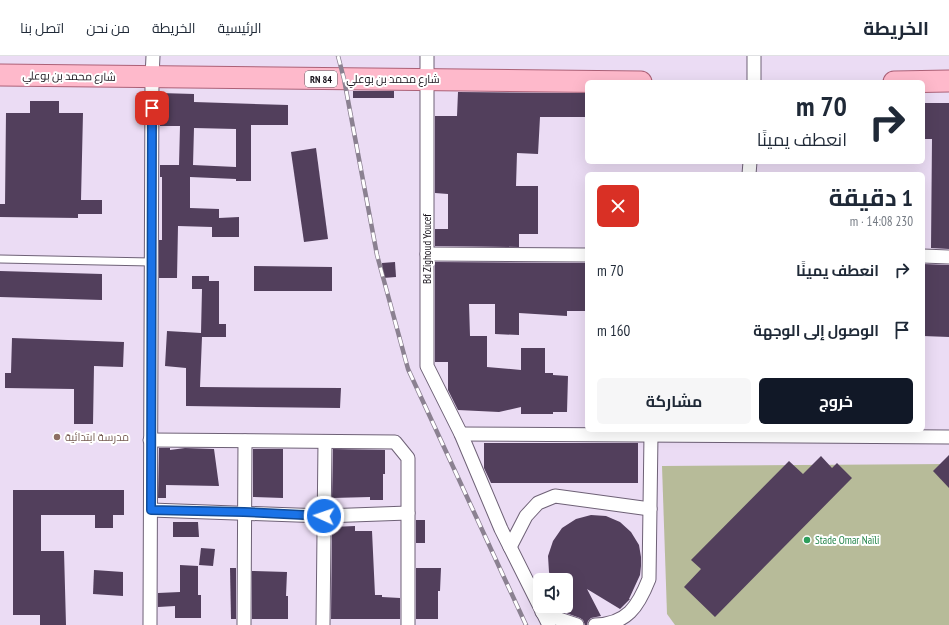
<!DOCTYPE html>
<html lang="ar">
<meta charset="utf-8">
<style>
:root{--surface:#fff;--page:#f6f6f7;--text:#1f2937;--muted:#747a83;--line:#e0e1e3;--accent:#111827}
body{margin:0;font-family:"PT Sans Narrow",Cairo,sans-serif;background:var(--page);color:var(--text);direction:rtl;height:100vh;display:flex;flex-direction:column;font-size:15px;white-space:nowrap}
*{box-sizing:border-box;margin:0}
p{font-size:13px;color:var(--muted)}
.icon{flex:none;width:22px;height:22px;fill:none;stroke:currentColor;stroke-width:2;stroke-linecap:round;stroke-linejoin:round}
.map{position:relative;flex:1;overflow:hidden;direction:ltr}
.panel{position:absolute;left:585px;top:116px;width:340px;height:260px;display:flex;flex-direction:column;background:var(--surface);border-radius:6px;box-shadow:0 4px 16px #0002;direction:rtl}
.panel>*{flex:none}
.guide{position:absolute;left:585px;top:24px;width:340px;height:84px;border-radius:6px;box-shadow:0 4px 16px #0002;direction:rtl;background:#fff;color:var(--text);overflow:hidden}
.buttons{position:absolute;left:533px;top:517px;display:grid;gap:8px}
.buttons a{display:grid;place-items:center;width:40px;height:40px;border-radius:6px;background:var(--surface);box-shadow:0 4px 16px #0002;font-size:20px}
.pin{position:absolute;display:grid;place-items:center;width:34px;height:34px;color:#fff;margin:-17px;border-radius:8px;box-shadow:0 2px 6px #0006}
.me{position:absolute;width:44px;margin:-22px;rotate:273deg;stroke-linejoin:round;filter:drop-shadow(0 0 3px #0008)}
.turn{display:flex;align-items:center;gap:14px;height:84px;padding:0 12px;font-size:18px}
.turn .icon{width:52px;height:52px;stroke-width:2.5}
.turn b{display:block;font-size:28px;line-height:34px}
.round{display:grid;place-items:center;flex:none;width:42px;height:42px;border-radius:6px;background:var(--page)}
.overview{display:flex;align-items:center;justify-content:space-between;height:68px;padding:0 12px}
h1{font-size:24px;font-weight:700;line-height:30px}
.cta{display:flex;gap:8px;margin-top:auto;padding:8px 12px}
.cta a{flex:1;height:46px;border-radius:6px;background:var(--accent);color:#fff;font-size:16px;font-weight:700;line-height:46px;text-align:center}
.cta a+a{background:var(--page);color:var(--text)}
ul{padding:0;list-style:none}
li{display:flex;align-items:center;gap:12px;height:60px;padding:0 12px}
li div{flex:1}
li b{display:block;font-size:15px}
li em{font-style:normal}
header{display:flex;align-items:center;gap:24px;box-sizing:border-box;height:56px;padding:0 20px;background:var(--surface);border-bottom:1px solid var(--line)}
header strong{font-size:19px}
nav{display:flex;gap:22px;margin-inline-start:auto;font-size:14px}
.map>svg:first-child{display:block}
.green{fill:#b7bb99}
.building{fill:#523f5c;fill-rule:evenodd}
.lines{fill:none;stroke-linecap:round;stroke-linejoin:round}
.service-casing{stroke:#6e6176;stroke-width:9}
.minor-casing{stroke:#6e6176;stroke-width:15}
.primary-casing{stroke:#ac6177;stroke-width:23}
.service{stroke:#fff;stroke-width:7}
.minor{stroke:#fff;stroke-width:13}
.primary{stroke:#feb9cb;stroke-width:21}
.rail-casing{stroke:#8b8191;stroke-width:4.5}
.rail{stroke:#fff;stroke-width:3;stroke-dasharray:9;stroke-linecap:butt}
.route-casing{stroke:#114b97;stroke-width:10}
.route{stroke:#1a73e8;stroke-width:7}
.education-dot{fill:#8d6e63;stroke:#fff;stroke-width:1.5}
.leisure-dot{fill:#2e9e5b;stroke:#fff;stroke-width:1.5}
.labels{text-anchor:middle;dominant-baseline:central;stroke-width:4;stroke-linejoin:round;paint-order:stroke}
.shield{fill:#fff;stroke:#5d595f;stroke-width:1}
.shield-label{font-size:10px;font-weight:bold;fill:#17121a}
.street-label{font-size:11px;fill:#17121a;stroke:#fff}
.education-label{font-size:11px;fill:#785e54;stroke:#fff;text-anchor:start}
.leisure-label{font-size:11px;fill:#27864d;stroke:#fff;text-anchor:start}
</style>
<header>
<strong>الخريطة</strong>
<nav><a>الرئيسية</a><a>الخريطة</a><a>من نحن</a><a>اتصل بنا</a></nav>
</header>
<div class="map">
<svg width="949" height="569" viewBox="0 0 949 569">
<rect width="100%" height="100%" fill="#ebdcf4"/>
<!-- green -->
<path class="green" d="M949,408V569H675L667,558L662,410Z"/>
<!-- building -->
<g class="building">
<rect x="353" y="35" width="41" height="7"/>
<path d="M458,36L587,37V61H540L538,98L517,97L516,130H538V178H519V191L435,190V173H448V138L435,137V60H457Z"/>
<path d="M160,37L194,38V46L288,49V69H251V125H236V123L190,121V152L219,153V162L239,161V181H212V171L178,170L177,222H159V184H162V121H160V109H179L180,70H160ZM194,72L236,73V111L193,109Z"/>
<path d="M30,45H59V57H83L81,144H102V158H78V162L0,161V148H5L6,57H30Z"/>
<path d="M923,47H949V193L931,192L932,83H923Z"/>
<path d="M316,92L328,183L304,186L291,96Z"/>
<path d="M395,206L396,221L383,222L382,207Z"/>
<path d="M435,206L587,207V255H567V260L519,257V279L495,278V248H469L470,280H487V311L521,314V292H545V317H553V319L568,320L567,356H553V358H521V351L499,356L458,354L448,334V306H435Z"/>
<path d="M923,208L949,209V281L923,280Z"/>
<path d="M254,210L332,211V235H254Z"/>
<path d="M0,215L102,218V244L0,241Z"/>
<path d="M192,220H209V225H219V268H226V281H202L200,331L341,332L340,352L186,350V312L165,310L167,275L201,277L202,233H192Z"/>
<path d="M12,282L124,286L123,311L94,310L93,368H74V333L5,332V317H11Z"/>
<path d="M484,387H638V427H491L484,412Z"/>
<path d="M159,392H170V394L185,392L214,393L219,430L166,429V442H158Z"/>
<path d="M253,393H283V442L253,441Z"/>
<path d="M333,393L385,394V418H383V444H370V441L332,442Z"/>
<path d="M949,399V432L933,415Z"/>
<path d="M821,400L832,412L837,407L852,422L715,561L684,531L701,513L691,504L789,405L803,418Z"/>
<path d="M13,434H124V459H113V472H95V459H41V495H64L66,569H40V559H13Z"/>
<path d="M591,459L606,460L620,466L631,476L639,489L641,501V510L640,519L629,543H630L620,553L587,533L601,560L591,562L588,565L587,569H585L583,564L580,562L566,557V524H552L549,516L548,500L553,485L562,472L576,463Z"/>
<rect x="416" y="464" width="9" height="23"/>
<path d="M173,466H198L199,481H173Z"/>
<path d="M355,470V475H372L375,539H382V541L400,542V563H331L332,471Z"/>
<path d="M201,492L215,493L213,510L199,509Z"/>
<path d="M180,509L198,510V539H201V562H175V550L158,551V537L180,536Z"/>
<path d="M230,512H236V563H231Z"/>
<path d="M416,512H441L440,535H438V563H416Z"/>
<path d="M94,514L123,516V540L93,538Z"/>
<path d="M252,515L287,516L286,540H288V563H252Z"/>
</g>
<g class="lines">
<defs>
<path id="service" d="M0,203L151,206"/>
<g id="minor">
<path d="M427,0V310L461,378L501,473L549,569"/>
<path d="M754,0V26"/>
<path d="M749,118L750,106"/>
<path d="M427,198L587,199"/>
<path d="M923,200L949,201"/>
<path d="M461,378L949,381"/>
<path d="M150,384L395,386L408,402V569"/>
<path d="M151,454L324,460L408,457"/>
<path d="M510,491L526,460L538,447L555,440L650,453"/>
<path d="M542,556L559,563L577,569"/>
<path d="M150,569L152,21L153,0"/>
<path d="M244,569L245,385"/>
<path d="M323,569L325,386"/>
<path d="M595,569C627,568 638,551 649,523L651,379"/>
</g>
<g id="primary">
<path d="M0,19L641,26"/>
<path d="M894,26L949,25"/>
</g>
</defs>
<!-- service casing -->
<use href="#service" class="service-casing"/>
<!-- minor casing -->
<use href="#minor" class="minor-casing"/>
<!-- primary casing -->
<use href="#primary" class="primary-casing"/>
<!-- service -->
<use href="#service" class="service"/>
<!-- minor -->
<use href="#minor" class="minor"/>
<!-- primary -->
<use href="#primary" class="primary"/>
<defs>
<path id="rail" d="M338,0L344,23L377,199L408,313L526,569"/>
</defs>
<!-- rail casing -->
<use href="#rail" class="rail-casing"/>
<!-- rail -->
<use href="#rail" class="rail"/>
</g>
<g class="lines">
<defs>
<path id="route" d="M152,52L151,454L244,456L324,460"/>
</defs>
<!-- route casing -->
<use href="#route" class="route-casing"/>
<!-- route -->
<use href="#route" class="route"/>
</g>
<!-- markers -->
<circle class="education-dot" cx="57" cy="381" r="4"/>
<circle class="leisure-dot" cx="807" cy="484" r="4"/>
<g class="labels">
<!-- shield labels -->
<rect class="shield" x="305" y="15" width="32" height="16" rx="3"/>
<g class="shield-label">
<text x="321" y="23">RN 84</text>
</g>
<!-- street labels -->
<g class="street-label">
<text transform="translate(69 20) rotate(1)">شارع محمد بن بوعلي</text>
<text x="393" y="23">شارع محمد بن بوعلي</text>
<text transform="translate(427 193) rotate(-90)">Bd Zighoud Youcef</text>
</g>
<!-- education labels -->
<g class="education-label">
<text x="65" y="381">مدرسة ابتدائية</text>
</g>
<!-- leisure labels -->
<g class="leisure-label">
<text x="815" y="484">Stade Omar Naïli</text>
</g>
</g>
</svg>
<div class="buttons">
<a><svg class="icon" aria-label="sound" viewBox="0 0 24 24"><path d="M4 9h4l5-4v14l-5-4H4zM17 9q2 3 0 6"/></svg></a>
</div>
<div class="pin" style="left:152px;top:52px;background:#d93025"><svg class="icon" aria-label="arrive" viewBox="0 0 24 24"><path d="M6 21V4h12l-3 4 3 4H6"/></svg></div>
<svg class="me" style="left:324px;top:460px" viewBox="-20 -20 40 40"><circle r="17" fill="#1a73e8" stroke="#fff" stroke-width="3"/><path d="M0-11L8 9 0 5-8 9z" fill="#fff"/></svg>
<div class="guide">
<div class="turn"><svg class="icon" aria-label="right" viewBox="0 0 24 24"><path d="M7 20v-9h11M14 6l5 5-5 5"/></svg><div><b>70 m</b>انعطف يمينًا</div></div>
</div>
<section class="panel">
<div class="overview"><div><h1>1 دقيقة</h1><p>230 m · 14:08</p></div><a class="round" style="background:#d93025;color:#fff"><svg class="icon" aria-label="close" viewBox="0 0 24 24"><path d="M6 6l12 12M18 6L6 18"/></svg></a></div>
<ul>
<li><svg class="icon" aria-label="right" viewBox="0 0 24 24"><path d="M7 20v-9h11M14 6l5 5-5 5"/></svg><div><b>انعطف يمينًا</b></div><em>70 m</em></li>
<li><svg class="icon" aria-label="arrive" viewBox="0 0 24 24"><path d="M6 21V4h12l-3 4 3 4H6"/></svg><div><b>الوصول إلى الوجهة</b></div><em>160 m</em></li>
</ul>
<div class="cta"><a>خروج</a><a>مشاركة</a></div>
</section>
</div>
